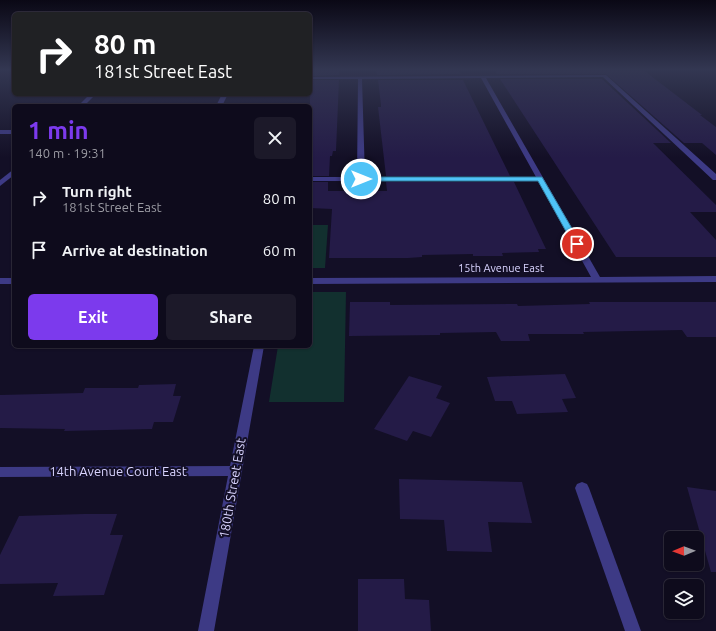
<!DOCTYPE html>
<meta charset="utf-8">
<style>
:root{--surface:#0e0b1c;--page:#1c1929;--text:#f1f3f6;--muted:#9b9ba3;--line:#2e2b3b;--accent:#7c3aed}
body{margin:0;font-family:Ubuntu,sans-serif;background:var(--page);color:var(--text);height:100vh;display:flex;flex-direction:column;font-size:15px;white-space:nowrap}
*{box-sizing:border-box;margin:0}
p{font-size:13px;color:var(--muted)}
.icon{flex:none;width:22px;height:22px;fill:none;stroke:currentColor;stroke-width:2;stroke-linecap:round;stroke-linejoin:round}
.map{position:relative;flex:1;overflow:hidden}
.side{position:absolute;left:12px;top:104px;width:300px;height:244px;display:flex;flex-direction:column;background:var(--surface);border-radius:6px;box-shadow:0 1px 3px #0004,0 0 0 1px var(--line)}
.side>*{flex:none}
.banner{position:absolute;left:12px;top:12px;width:300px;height:84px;border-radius:6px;box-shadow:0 1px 3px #0004,0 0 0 1px var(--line);background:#202124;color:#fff;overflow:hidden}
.needle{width:26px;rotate:269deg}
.tools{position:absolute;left:664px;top:531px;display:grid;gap:8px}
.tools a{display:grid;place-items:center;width:40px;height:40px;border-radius:6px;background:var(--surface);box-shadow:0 1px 3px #0004,0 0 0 1px var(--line);font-size:20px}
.pin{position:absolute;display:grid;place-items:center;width:34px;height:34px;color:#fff;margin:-17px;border:2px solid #fff;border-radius:50%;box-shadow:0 1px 4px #0007}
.me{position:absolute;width:44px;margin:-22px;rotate:90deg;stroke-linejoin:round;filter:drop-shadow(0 0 3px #0008)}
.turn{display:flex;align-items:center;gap:14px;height:84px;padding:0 16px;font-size:18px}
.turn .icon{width:52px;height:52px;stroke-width:2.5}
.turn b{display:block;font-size:28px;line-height:34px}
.round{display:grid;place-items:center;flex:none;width:42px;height:42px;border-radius:6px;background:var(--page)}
.overview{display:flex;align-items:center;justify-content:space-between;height:68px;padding:0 16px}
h1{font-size:24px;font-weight:700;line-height:30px;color:var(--accent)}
.cta{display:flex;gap:8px;margin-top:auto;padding:8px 16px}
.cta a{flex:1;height:46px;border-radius:6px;background:var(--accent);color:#fff;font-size:16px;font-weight:700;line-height:46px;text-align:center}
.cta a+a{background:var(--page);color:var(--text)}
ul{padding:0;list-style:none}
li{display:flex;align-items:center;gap:12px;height:52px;padding:0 16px}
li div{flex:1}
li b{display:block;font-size:15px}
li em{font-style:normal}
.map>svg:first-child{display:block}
.green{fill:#12302f}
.building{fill:#241b47}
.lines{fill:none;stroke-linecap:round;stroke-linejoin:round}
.minor{fill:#3d3a85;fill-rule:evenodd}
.route{fill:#4fc3f7;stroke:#337fa1}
.labels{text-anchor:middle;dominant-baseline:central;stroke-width:4;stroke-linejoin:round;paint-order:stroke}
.street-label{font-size:11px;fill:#d9d4ff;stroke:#130f26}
.near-street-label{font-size:13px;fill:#d9d4ff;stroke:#130f26}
</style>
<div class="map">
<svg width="716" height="631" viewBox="0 0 716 631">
<rect width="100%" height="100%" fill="#130f26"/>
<!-- green -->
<g class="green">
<path d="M310,225H328L325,268H310Z"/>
<path d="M310,292H346L344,402H269L278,346H310Z"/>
</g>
<!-- building -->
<g class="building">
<path d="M310,69H340L339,75L310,76Z"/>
<path d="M376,69H458L461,74L377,75Z"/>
<path d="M494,69H642L702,115H700L716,127V155L702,143H684L606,74H497Z"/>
<path d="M500,79H602L671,143H653L716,205V212H690L716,240V257H616Z"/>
<path d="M310,80H339L336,151H333L332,156H330L329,176H310Z"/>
<path d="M378,80H463L510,176H386L378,107H381V105Z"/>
<path d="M310,182H328V191H387L386,182H514L546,249H538L539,252L502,253L503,256H473V254L422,255V257L408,258H329L332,209L310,208Z"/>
<path d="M350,302H390V305L517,304L518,306L590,304L589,302H716V337H687L682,330L583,332L584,334H528L530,341H501L496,332L440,333V335L349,336Z"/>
<path d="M565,374L576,398L562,399L568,412L517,414L512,401H495L487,377Z"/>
<path d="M409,376L442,386L436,398L450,403L431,437L413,431L407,441L374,429Z"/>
<path d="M176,384L173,396H181L173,422H154L152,429L64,431L65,429L0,428V395L83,393L85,388H138L139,385Z"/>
<path d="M399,479L522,482L532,523L488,522L492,552L447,551L444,520L400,519Z"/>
<path d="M687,487L716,491V572H711Z"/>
<path d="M84,514H117L110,535H123L104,595L53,596L58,583L0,584V555L19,516Z"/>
<path d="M358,579H404L405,599L429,600L431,631H358Z"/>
</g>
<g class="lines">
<!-- minor -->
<g class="minor">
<path d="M606,75L716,174V180H713L603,77L486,78L600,277L716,276V282L310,284V278L591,277L538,181H310V177H357L358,79H310V77ZM481,78L536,177H365L362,79Z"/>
<path d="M90,94H96L84,106H78Z"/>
<path d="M222,94H228L222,106H216Z"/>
<rect x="0" y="130" width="14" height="4"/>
<path d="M14,169V175L0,186V180Z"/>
<rect x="0" y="278" width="14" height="6"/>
<path d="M254,346H264L214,631H198L228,476L0,477V467L230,466Z"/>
<path d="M582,482L587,484L589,488L641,631H625L575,488L577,484Z"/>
</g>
</g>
<!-- sky -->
<linearGradient id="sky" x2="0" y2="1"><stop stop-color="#0a0815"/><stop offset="0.44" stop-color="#333752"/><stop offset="1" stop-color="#333752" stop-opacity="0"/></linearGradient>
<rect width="716" height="158" fill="url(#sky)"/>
<!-- route -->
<path class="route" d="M361,177H542L581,244L577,247L573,244L538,181H359V178Z"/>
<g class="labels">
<!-- street labels -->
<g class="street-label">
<text x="501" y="268">15th Avenue East</text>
</g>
<!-- near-street labels -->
<g class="near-street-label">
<text x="118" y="471">14th Avenue Court East</text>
<text transform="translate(232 488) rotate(-80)">180th Street East</text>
</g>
</g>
</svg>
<div class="tools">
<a><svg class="needle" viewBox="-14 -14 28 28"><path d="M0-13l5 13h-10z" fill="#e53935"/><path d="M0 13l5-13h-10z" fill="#9b9ba3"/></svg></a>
<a><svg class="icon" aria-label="layers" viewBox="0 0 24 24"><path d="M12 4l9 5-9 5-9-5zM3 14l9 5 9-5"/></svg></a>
</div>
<div class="pin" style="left:577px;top:244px;background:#d93025"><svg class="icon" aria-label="arrive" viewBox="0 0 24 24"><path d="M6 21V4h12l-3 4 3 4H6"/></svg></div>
<svg class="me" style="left:361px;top:179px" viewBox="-20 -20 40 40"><circle r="17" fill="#4fc3f7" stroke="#fff" stroke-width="3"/><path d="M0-11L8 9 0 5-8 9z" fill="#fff"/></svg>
<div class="banner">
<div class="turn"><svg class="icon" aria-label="right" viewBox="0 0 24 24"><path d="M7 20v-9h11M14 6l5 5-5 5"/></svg><div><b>80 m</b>181st Street East</div></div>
</div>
<section class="side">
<div class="overview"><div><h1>1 min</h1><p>140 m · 19:31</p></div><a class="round"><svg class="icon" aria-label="close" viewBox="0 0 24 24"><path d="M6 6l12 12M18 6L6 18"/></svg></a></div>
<ul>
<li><svg class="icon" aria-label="right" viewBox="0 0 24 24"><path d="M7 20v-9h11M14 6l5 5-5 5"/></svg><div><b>Turn right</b><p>181st Street East</p></div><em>80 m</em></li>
<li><svg class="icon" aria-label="arrive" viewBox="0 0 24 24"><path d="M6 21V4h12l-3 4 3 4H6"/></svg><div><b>Arrive at destination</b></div><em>60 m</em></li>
</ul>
<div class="cta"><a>Exit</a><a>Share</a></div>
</section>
</div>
